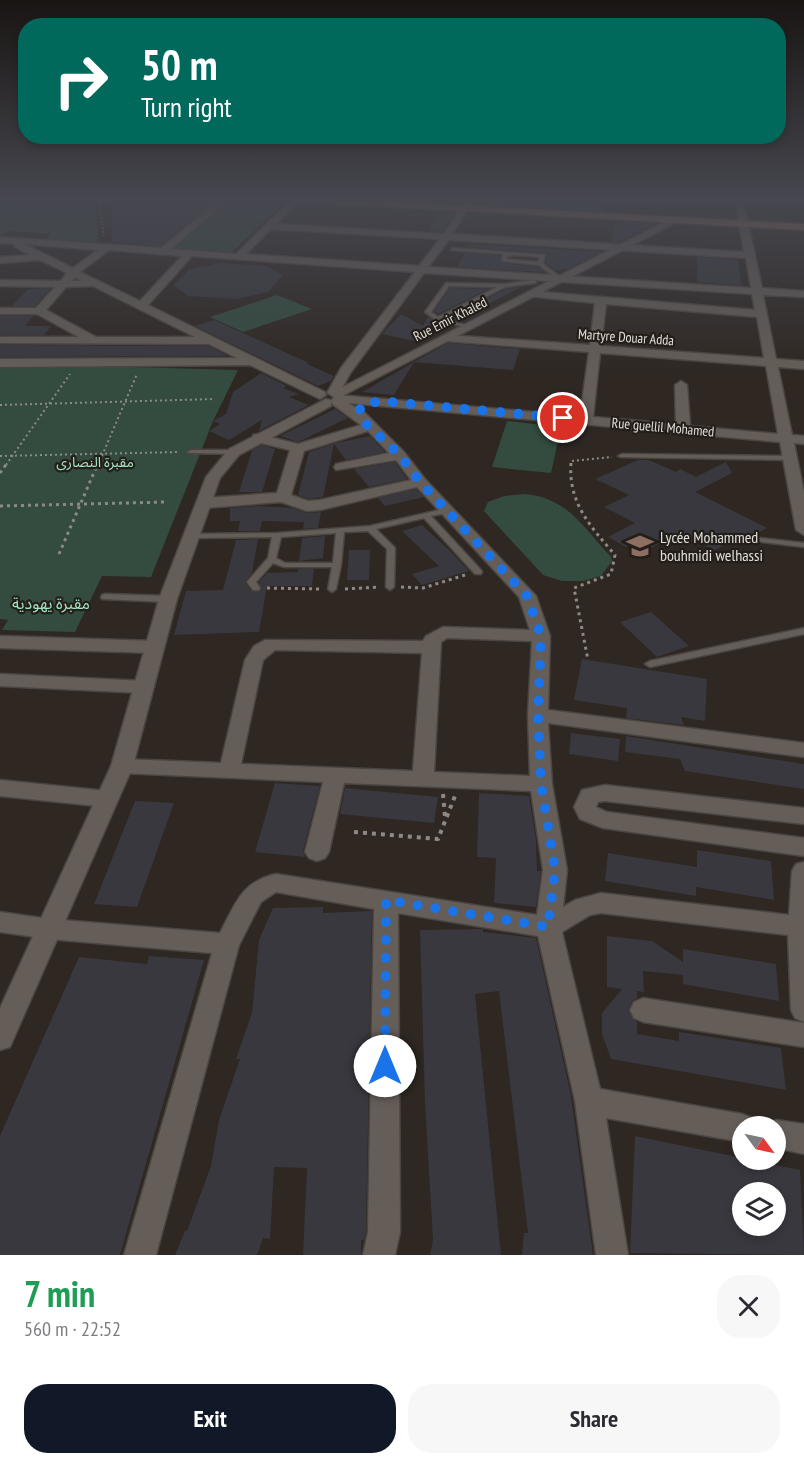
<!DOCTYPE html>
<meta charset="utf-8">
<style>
:root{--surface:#fff;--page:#f7f7f7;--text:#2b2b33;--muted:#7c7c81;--accent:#111827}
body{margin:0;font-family:"PT Sans Narrow","Noto Sans Arabic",sans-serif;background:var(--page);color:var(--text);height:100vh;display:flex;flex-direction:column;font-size:22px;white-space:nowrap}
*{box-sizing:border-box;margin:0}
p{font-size:20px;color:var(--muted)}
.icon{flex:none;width:33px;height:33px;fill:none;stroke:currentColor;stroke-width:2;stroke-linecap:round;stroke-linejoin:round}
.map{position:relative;height:1255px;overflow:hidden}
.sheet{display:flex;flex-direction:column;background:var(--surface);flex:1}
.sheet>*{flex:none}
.hud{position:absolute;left:18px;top:18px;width:768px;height:126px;border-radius:24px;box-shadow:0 3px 9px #0003;background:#00695c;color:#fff;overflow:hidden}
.needle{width:39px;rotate:123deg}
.fabs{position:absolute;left:732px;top:1116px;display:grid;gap:12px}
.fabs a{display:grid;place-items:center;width:54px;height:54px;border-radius:50%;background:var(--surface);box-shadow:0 3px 9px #0003;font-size:30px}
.pin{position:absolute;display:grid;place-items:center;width:51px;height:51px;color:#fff;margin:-26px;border:3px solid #fff;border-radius:50%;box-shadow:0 2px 6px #0007}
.me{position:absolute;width:66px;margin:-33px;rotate:0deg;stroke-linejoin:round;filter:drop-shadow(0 0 4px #0008)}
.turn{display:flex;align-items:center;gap:21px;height:126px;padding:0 24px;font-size:27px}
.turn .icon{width:78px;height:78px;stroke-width:2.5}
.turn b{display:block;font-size:42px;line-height:51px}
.round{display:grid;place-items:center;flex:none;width:63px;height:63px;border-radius:24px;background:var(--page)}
.head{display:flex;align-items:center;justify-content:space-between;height:102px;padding:0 24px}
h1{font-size:36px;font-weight:600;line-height:45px;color:#1e9e55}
.action{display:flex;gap:12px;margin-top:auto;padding:12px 24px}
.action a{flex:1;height:69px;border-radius:24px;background:var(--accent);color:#fff;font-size:24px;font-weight:600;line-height:69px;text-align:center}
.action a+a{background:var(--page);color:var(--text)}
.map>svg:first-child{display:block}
.green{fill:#334c3f}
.building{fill:#39383f;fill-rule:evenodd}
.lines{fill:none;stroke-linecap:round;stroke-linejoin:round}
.lane-casing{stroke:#4b4541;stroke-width:3}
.street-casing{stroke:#4b4541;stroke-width:3}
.secondary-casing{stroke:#4b4541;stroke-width:3}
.primary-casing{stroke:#4b4541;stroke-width:3}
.path-far3{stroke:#8e8984;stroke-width:1.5;stroke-dasharray:1.5 2;stroke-linecap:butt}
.path-far2{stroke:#8e8984;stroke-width:2;stroke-dasharray:2 3;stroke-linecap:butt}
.path-far1{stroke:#8e8984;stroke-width:3;stroke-dasharray:3 4;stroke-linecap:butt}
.path{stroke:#8e8984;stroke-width:4;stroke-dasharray:4 5;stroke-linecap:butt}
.lane{fill:#655e58;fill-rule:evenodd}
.street{fill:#655e58;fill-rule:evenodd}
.secondary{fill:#655e58;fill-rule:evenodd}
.primary{fill:#a46e5a;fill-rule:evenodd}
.route{stroke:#1a73e8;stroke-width:10;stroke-dasharray:0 18}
.labels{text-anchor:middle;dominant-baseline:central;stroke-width:4.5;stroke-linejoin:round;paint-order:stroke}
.far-street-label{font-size:14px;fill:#e1ddd9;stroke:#241e19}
.far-park-label{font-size:14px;fill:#a3e3c2;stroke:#241e19}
.poi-label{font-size:16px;fill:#e1ddd9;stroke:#241e19;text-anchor:start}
.park-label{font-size:16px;fill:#a3e3c2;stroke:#241e19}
</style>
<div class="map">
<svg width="804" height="1255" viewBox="0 0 804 1255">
<rect width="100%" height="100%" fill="#2e2722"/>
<!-- green -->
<g class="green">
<path d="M0,200L94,201L99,242L45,239L51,234L8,231L0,236Z"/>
<path d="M229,200L285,201L232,252L173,248Z"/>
<path d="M485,200H605L602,214L481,207Z"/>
<path d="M277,295L312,309L243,332L210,317Z"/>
<path d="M55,365L238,370L213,421L151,577L102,576L75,632L2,630L8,620L0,619V367Z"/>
<path d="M507,421L561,427L551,473L492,467Z"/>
<path d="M525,494C568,498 583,527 611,557L612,561L601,576L583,581H562L543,575L484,511L488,502L504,496Z"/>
</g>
<!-- building -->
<g class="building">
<path d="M111,200H216L160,246L112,242Z"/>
<path d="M439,212L455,213L443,232L429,231Z"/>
<path d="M614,222L655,224L620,242H611Z"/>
<path d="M470,244L602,252L568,269L555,270L546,263L545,253L468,247Z"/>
<path d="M465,253L500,256L502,263L538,267L545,272L457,267Z"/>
<path d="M697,257L738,260L741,285L697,282Z"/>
<path d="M220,263L266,266L283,275L268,292L236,299L188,296L173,285L190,269Z"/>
<path d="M521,287L457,320L449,318L506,289Z"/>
<path d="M450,288L488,289L438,314L434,311Z"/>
<path d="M28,289H50L35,306H12Z"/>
<path d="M401,314L423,326L428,317L447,325L415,341L382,334Z"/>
<path d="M0,316H33L25,326H51L44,335H0Z"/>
<path d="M214,320L309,363L307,364L334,376L331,381L318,386L195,326Z"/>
<path d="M448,343L520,349L513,370L414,362Z"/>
<path d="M0,345L209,346L228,356L0,357Z"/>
<path d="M414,362L394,395L362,392L381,381Z"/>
<path d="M261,373L287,386L283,388L299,394L289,397L309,405L259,431L262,420L229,440L209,431L220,424L213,421L226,414L233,392Z"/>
<path d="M335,409L348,418L298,442L280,436Z"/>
<path d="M370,436L385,452L346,460L334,444L323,497L308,499L298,495L309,452L336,443Z"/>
<path d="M262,445L275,449L262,492H239L252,450Z"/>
<path d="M638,460H649L676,472L680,469L696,477L726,462L732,473L695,492L767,528L747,539L740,536L715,550L694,540L688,543L673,536L649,549L635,542L626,547L608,537L635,523L604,507L629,495L595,479Z"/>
<path d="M395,462L407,479L369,487L354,469Z"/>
<path d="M416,489L424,497L385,506L378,498Z"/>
<path d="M258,506L292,508L307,513L321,512L318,528L303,529L304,522L262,521L260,531H238L240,521H230V508Z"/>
<path d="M422,525L450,551L469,571L422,585L412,574L439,566L402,531Z"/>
<path d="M325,536L323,558L299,561L302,538Z"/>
<path d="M258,539L252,573L245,582L251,591H261L259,582L267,573L298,572V569H314L312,586H267L259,632L174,635L186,591L223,590L236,540Z"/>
<path d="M349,550H370L369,580H347Z"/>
<path d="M651,612L689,646L657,657L620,622Z"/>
<path d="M582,659L707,679L705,721L681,717L684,725L626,718L627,708L574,700Z"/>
<path d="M571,733L620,739L618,761L569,754Z"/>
<path d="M626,736L804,764V789L685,771L680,759L625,752Z"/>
<path d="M275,783L320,786L303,851L305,857L255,852Z"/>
<path d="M345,788L438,797L434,823L340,814Z"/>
<path d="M479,793L529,796L536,840L537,871H541L536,907L494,903L496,858L477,857Z"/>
<path d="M135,801L174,803L137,907L94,904Z"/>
<path d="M697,850L771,861L774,900L696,887V896L605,881L608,853L697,867Z"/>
<path d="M323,907V913L372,911L366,1232L364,1240H361V1255H303L307,1168L274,1167L270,1239L263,1238L257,1255H175L185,1231H187L211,1166L219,1120L240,1059H236L252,1013L259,940L273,908Z"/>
<path d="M483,929V932L536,938L571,1096L593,1255H522L524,1233H528L499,991L475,994L501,1255H430L433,1240L425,1102L420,930Z"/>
<path d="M607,936L652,941L683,962V949L776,964L779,1001L683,984V975L643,971L644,992L637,991V998L632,1001L628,1011L637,1022V1034L679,1041V1032L781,1048L786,1090L611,1059L602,1034V1013L622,989L607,987Z"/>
<path d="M149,956L204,960L120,1255H0V1136L79,957L147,964Z"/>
<path d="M635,1136L800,1170L804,1255L630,1253ZM742,1192H776V1226H742Z"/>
</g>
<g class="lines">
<defs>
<g id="lane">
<path d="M453,248L545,255L543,264L563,279L558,280L539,265L502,261V256L504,254L451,250V249ZM513,255L540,257L538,262L506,259V257Z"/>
<path d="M534,280L536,281V283L505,287L443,319L469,326V328L436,320L425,312L446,283L504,284ZM449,286L497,287L438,317L431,312Z"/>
<path d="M191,450H234L238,452L234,454L189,453L187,452Z"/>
<path d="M622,454L790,456L794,458L790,460L620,457L618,456Z"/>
<path d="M448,508L452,510L451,512L431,516L481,570L482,572L481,574H475L424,518L376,529L395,548L394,587L390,590L386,587L387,549L368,531L344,532L341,565L336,589L332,592L328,589L332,567H284L273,563L256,582L260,588L259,590H253L247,582L268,558L272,537L191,538L187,536L191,534L277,533L370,526ZM336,533L333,563H285L276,558L281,537Z"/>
<path d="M759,538L804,543V547L762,542L758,540Z"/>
<path d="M105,594L168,596L172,599L168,602L102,599L101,597L102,595Z"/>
<path d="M804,628V634L650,667L645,664L650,661Z"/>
</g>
<g id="street">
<path d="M219,200H228L171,249L236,254L291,200H299L276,224L444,234L466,200H474L452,234L744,252L735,200H743L762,288L804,291V297L763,295L776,359L804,361V369L778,367L792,435L804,436V444L794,443L804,492V535L796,530L780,442L348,403L365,413L404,452L425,479L536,596L550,636L548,710L804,743V757L548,723L552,784L567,870L563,907L575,900L601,893L789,915L792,871L796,864L804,862V1022L795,1018L791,1010L788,935L601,913L590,915L562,932L600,1089L742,1114L752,1118L756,1126H742V1142L606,1118L628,1255H596L575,1101L538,936L398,913L400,1232L395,1255H363L368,1232L374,909L276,892L261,902L239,945L156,1255H124L212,953L49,939L0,932V912L49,919L220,933C236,903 241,882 276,874L537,915L543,870L531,791L344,783L329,852L325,858L317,861L309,858L305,852L323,782L122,773L115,771L111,766L115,761L122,759L221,763L245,660L254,646L265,640L423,641L426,636L443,627L530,630L519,597L417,487L320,510L307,511L281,502L204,508L196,503L204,498L277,493L290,450L253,441V435L258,434L298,444L361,425L332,404L331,401L335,396L327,393L341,368L415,272L192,256L148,305L325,392L326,395L320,399L250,365L0,367V359L237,358L209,344L0,343V337H79L37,314H0V308H36L55,287L0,286V280L61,281L67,273L40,260L0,263V257L30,255L15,247L14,244L0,243V237L161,248ZM271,229L440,239L419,266L246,254ZM449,240L746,258L751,288L428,267ZM24,244L98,250L73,268ZM109,250L182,256L140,301L80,272ZM424,273L752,294L755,310L531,291L526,294L527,296L595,303L590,345L446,335L440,338L446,341L589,352L580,416L338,395L351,372ZM75,277L82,281H72ZM93,286L195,337H96L46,310L66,287ZM606,304L757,317L764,358L601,346ZM600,353L766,366L778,434L690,426L687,385L681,381L675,385L676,424L593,417ZM368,431L389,453L336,464L334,467L336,470L396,460L411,480L320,500L308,501L291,495L304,451ZM447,638L532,641L528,715L530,776L434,772L441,642ZM275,650L422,653L413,771L241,764L263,660Z"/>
<path d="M0,636L155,641L164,647L155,653L0,648Z"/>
<path d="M0,674L144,681L151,683L154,687L151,691L144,693L0,686Z"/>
<path d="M0,780L107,791L115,793L118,799L115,805L107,807L0,796Z"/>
<path d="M605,785L804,808V824L605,801L598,802L596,807L607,812L804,838V856L603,828L580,819L574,807L582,790Z"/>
<path d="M643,998L804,1023V1047L643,1022L634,1018L630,1010L634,1002Z"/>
<path d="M776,1120L804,1124V1154L776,1148V1126H764Z"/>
</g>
<g id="secondary">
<path d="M674,217L677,218V222L340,397L335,398L329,394Z"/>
<path d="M326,399L331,400V406L239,455L220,478L177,599L133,766L10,1047L0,1050V1008L111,766L159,599L206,477L229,449Z"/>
</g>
<path id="primary" d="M317,200H358L804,224V230L321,203Z"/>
</defs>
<!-- lane casing -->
<use href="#lane" class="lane-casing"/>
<!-- street casing -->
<use href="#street" class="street-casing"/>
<!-- secondary casing -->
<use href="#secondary" class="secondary-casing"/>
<!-- primary casing -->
<use href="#primary" class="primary-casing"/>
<!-- path-far3 -->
<path class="path-far3" d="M99,200L104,237"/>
<!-- path-far2 -->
<g class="path-far2">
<path d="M0,405L215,399"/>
<path d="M0,456L180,452"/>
<path d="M6,465L70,374"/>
<path d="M98,465L137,374"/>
<path d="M571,465V461L612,457"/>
</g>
<!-- path-far1 -->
<g class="path-far1">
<path d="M571,463C568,503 591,527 615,555L611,574L574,588L588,660"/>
<path d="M0,473L7,463"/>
<path d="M0,506L166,502"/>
<path d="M59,554L98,463"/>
<path d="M401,587L423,588L465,575"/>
<path d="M267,588L320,589"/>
<path d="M345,589L380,587"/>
</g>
<!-- path -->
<g class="path">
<path d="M443,794L445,817"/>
<path d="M354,832L438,839L455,796"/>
</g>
<!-- lane -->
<use href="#lane" class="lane"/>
<!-- street -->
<use href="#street" class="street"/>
<!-- secondary -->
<use href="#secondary" class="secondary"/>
<!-- primary -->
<use href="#primary" class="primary"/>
</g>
<!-- sky -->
<linearGradient id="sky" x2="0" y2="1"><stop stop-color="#191513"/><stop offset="0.53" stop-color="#46474f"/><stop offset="1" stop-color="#46474f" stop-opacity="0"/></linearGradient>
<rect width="804" height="375" fill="url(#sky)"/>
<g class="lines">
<!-- route -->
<path class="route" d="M385,1066L386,900L548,927L555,870L541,784L538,715L541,636L527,596L420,482L399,454L368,426L360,416V407L379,401L563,418"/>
</g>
<!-- icons -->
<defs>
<symbol id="school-bare" viewBox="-9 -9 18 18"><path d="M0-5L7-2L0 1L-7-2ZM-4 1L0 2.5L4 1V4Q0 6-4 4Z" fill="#8d6e63" stroke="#241e19" stroke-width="2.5" paint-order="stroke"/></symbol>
</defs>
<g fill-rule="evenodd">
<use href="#school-bare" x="621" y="527" width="38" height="38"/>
</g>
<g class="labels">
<!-- far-street labels -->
<g class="far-street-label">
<text transform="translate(450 319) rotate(-27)">Rue Emir Khaled</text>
<text transform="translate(626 337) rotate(4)">Martyre Douar Adda</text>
<text transform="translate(663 427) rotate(5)">Rue guellil Mohamed</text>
</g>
<!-- far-park labels -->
<g class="far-park-label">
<text x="95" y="462">مقبرة النصارى</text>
</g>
<!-- poi labels -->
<g class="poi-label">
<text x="660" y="537">Lycée Mohammed<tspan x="660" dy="18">bouhmidi welhassi</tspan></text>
</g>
<!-- park labels -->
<g class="park-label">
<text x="51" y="603">مقبرة يهودية</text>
</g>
</g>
</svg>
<div class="fabs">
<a><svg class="needle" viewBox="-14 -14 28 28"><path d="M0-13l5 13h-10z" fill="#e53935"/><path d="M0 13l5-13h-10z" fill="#7c7c81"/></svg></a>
<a><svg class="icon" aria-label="layers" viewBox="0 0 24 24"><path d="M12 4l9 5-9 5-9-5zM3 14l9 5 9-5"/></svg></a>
</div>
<div class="pin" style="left:563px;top:418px;background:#d93025"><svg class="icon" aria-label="arrive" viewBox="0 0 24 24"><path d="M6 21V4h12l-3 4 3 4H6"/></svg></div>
<svg class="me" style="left:385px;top:1066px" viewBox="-20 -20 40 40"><circle r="19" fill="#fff"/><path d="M0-13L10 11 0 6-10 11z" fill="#1a73e8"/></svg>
<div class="hud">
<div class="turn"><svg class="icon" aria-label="right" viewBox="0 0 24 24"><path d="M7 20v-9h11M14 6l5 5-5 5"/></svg><div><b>50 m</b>Turn right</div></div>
</div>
</div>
<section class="sheet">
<div class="head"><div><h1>7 min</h1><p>560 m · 22:52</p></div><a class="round"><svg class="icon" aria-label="close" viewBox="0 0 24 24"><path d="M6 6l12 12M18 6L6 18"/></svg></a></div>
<div class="action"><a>Exit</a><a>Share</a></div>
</section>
